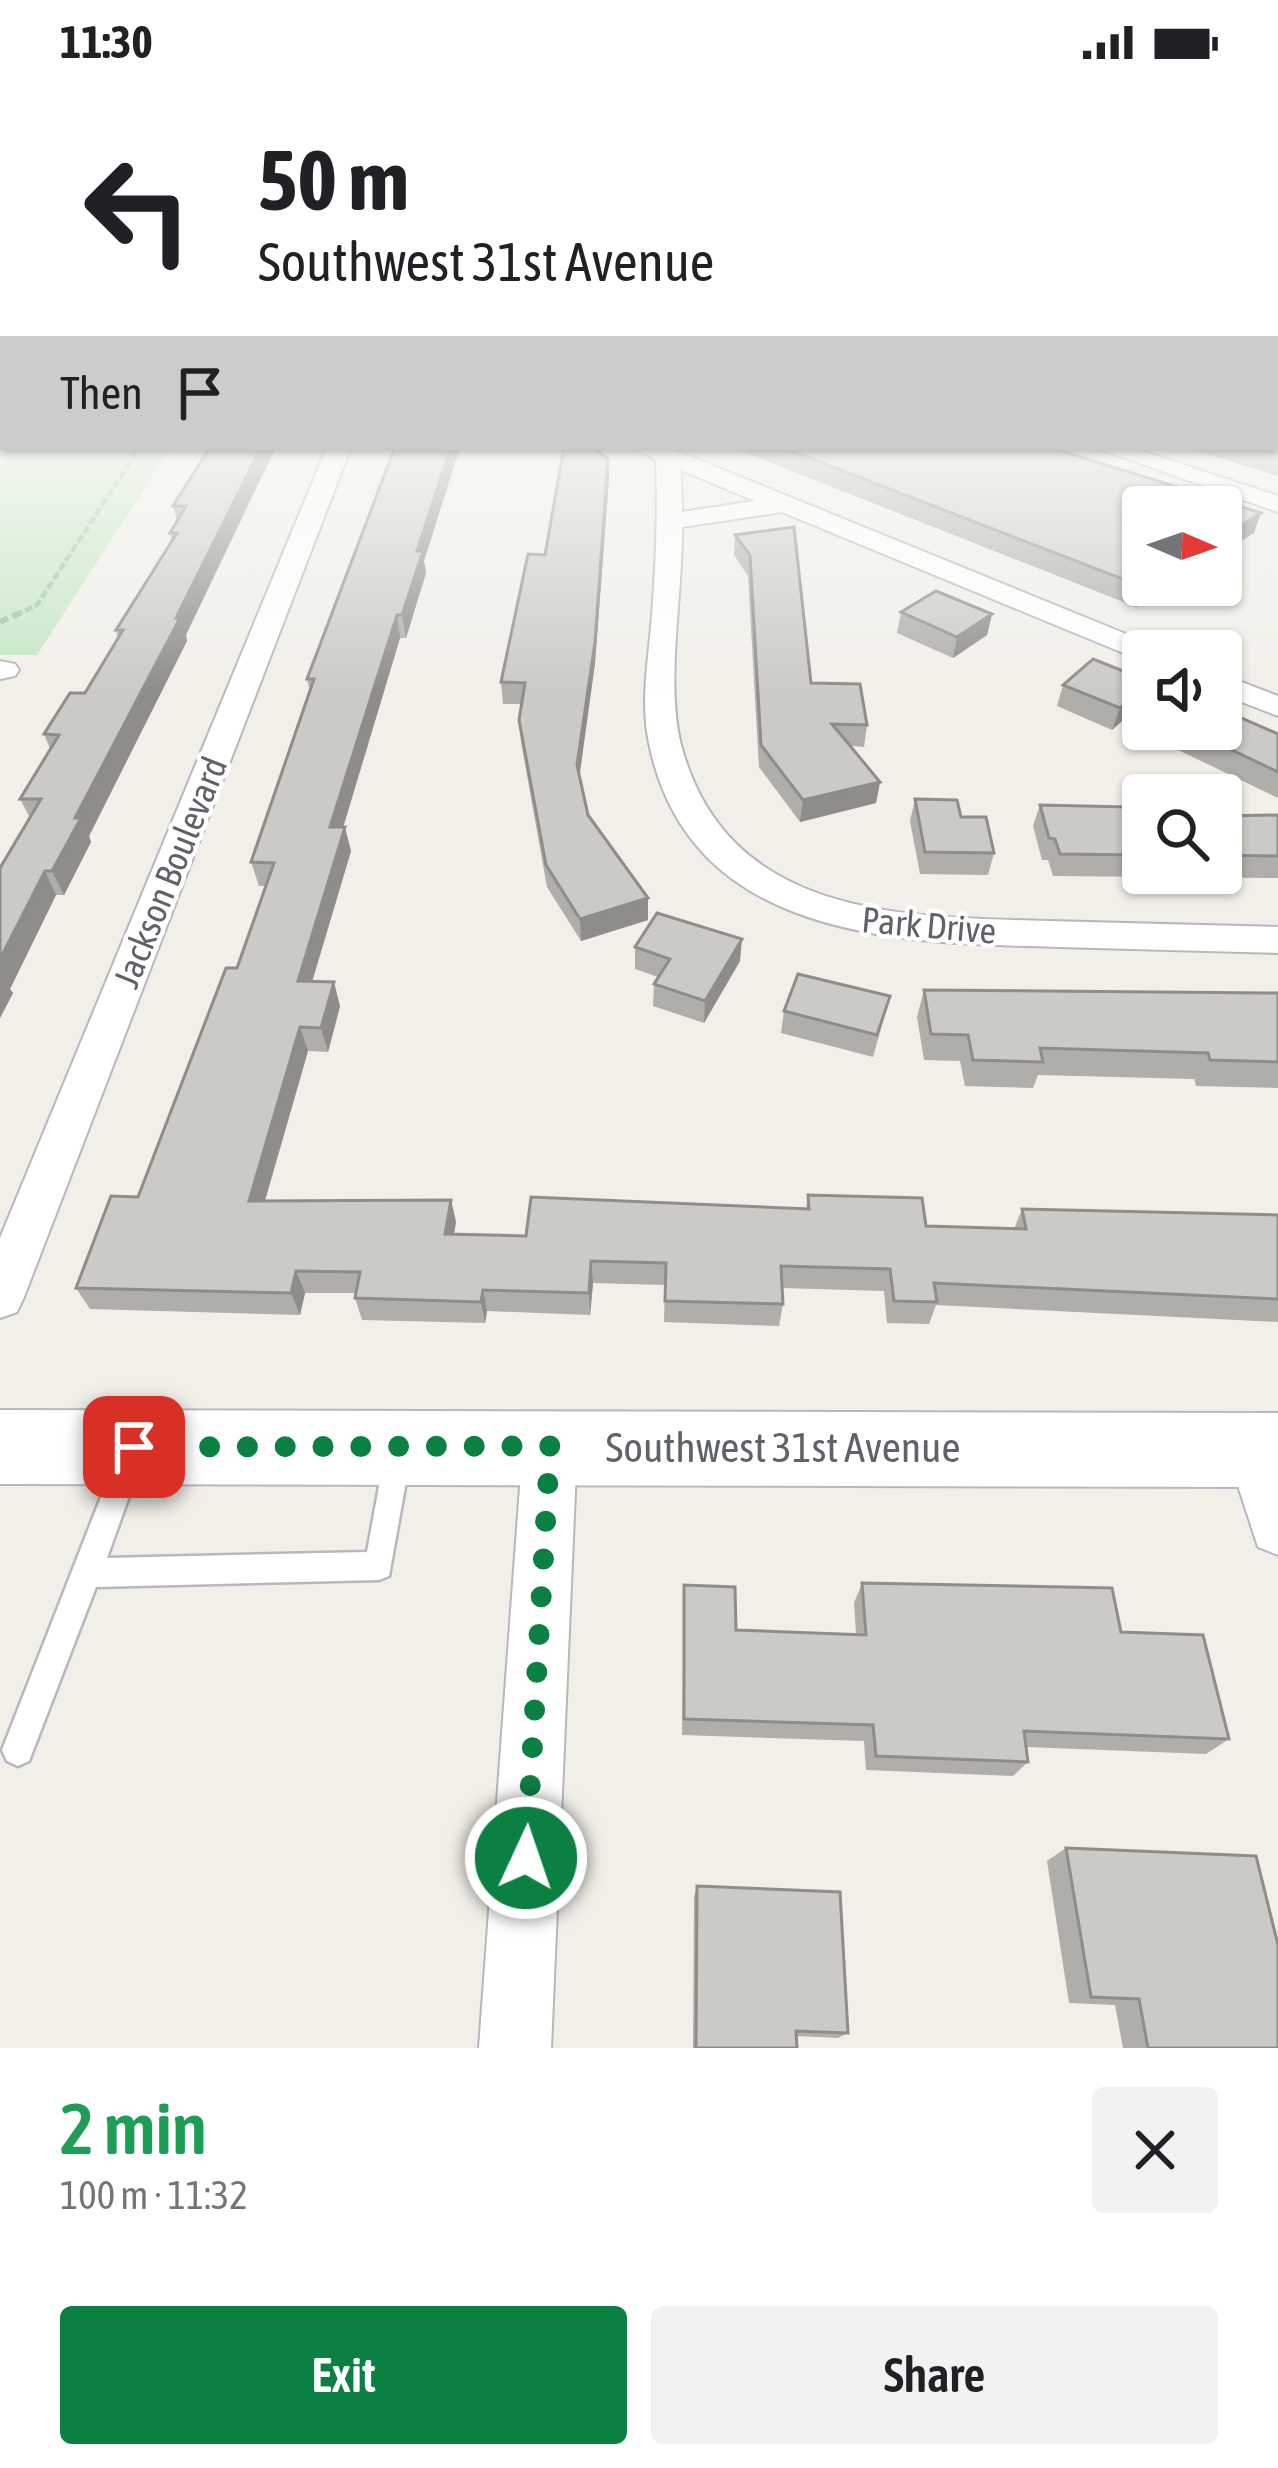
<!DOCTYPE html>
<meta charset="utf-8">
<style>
:root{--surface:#fff;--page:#f2f2f2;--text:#202124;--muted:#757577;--accent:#0b8043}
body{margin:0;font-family:"Asap Condensed",sans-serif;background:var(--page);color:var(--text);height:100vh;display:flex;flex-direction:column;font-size:45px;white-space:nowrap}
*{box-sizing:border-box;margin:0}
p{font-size:39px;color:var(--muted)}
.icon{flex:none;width:66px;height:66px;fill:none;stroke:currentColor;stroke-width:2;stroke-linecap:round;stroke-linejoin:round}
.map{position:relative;height:1964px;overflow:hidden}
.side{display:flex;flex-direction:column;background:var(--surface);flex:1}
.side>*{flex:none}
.banner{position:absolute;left:0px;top:0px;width:1278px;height:366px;box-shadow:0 3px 9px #0004;background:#fff;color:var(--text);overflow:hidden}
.needle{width:78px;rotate:92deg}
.controls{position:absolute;left:1122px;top:402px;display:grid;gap:24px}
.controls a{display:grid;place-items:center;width:120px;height:120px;border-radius:12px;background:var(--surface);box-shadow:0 3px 9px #0004;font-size:60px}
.pin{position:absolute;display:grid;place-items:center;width:102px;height:102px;color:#fff;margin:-51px;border-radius:24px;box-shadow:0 6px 18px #0006}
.me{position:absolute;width:132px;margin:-66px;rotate:3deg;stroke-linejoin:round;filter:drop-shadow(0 0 9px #0008)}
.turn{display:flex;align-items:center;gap:42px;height:252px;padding:0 60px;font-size:54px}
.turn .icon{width:156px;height:156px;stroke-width:2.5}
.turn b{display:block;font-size:84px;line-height:102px}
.then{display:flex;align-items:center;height:114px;padding:0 60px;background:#0003;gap:24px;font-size:45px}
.round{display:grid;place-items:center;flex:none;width:126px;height:126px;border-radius:12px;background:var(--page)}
.headline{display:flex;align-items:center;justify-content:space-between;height:204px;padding:0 60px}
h1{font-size:72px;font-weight:600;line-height:90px;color:#1e9e55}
.cta{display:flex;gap:24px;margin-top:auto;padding:24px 60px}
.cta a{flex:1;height:138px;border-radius:12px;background:var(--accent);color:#fff;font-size:48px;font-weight:600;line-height:138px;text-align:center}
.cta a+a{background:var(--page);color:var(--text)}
.status{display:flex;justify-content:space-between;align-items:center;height:84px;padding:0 60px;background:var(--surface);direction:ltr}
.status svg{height:33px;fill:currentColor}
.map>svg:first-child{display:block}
.green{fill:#c5e8c5}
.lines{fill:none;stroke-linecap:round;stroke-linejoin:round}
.service-casing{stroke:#b5b8bc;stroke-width:5}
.minor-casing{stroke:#b5b8bc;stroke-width:4}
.secondary-casing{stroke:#b6babf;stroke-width:4}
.path-far1{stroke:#9cc7a9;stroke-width:4.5;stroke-dasharray:8 3;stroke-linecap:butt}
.path{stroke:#9cc7a9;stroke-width:6;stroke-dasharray:9 4.5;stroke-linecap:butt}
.service{fill:#fff;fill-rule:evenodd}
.minor{fill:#fff;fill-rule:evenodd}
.secondary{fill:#fff;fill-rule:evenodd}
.wall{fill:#afaea9}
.shaded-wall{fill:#8f8d8a}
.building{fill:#cccac5;stroke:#8f8d8a;stroke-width:3}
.route{stroke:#0b8043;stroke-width:21;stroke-dasharray:0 37.8}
.labels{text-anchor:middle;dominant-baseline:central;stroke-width:9;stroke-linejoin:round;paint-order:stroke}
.street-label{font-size:36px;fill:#5f6368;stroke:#fff}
.near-street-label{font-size:42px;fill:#5f6368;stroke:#fff}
</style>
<div class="status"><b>11:30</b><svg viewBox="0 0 49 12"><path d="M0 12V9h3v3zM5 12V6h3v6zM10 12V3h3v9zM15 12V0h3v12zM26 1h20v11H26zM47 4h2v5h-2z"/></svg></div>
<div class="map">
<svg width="1278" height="1964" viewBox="0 0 1278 1964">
<rect width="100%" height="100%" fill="#f1efe8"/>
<!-- green -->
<path class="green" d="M0,334L3,363H171L37,571H0Z"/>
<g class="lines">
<defs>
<path id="service" d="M397,1362L406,1366L410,1375L389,1492L379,1496L96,1503L29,1677L18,1682L7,1677L2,1666L119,1367L129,1363L139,1367L142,1376L107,1474L367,1468L384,1375L388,1366Z"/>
<g id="minor">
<path d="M327,363H351L24,1213L17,1228L0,1234V1154Z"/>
<path d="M634,363H667L1153,561L1158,567H1143V576L1133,573L782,428L682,443C683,510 665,598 681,661C728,835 903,833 1050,837C1126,839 1202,841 1278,843V869C1205,867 1132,865 1059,863C898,859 689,856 649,659C640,617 649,573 652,531C656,479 658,427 656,376ZM681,386L755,417L682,428Z"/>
<path d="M1094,363H1130L1278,412V428Z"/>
<path d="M0,577L15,580L19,586L15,592L0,595Z"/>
<path d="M1221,590L1278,612V632L1221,610Z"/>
<path d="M550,1336L569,1344L577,1362L551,1964H479L523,1362L531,1344Z"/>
<path d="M1253,1339L1272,1347L1278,1361V1471L1258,1463L1226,1365L1234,1347Z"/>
</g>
<path id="secondary" d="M0,1326L1278,1329V1403L0,1400Z"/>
</defs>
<!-- service casing -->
<use href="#service" class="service-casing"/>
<!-- minor casing -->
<use href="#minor" class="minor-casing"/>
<!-- secondary casing -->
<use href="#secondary" class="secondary-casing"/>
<!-- path-far1 -->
<path class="path-far1" d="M15,531L37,521L140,363"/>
<!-- path -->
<path class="path" d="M0,538L22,528"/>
<!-- service -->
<use href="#service" class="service"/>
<!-- minor -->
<use href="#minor" class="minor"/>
<!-- secondary -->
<use href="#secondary" class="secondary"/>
</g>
<!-- wall -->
<g class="wall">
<path d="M1278,334V392L1184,363H1275Z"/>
<path d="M210,363L186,551L187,557L89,752L91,758L64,811H56L10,905L13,909L0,934L30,734L20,715L50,665L44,650L85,609L118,554L116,546L172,457L170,449L177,436L173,422Z"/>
<path d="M395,363H460L424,477L426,489L406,554H400L343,743L351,767L312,898L340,922L328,968L308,967L265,1117L451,1116L456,1138L454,1150L526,1152L806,1125L808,1111L926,1142L1014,1145L1022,1125L1278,1131V1238L936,1221L929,1240L887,1239L884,1207L782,1204L783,1220L779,1242L664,1238L665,1201L593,1199L590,1231L487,1227L485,1239L362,1236L355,1214L356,1209H305L300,1231L90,1225L76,1204L138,1113L237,884L266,802H259L251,778L310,607L307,595Z"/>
<path d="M731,363H1049L1254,449L1136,523Z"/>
<path d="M608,375L609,394L595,579L579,692L588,731L648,836L581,857L547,803L521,658L519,636L522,620H503L501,598L545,471Z"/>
<path d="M794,443L811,599L867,641L864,663L850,662L880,698L876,719L800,738L759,683L748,492L734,471L735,451Z"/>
<path d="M901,528L992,530L987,551L953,574L897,549Z"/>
<path d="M1063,601L1142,619L1112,646L1057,622Z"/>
<path d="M1149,645H1221L1278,650V714L1147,651Z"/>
<path d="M915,715L961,733L994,769L988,791L920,790L910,737Z"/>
<path d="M1126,716H1143V789H1221V732L1278,731V794L1053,792L1048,776H1042L1033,742L1040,721L1124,722Z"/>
<path d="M635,863L740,877L704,939L653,922L654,900L658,893L635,885Z"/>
<path d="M924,906L1278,909V1004L1196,1002L1194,995L1038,991L1033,1004L965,1002L960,977L924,976L917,933Z"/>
<path d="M890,912L873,973L781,949L784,927Z"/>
<path d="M862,1499L1121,1548L1229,1655L1206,1670L1026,1663L1028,1678L1013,1692L866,1686L864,1657L682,1651L684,1501L736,1546L856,1550L854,1519Z"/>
<path d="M1066,1764L1278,1964H1123L1115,1921L1069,1919L1047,1777Z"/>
<path d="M697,1802L848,1949L838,1954L796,1952L797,1964H693L694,1813Z"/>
</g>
<!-- shaded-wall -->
<g class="shaded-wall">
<path d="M261,363H276L186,551L187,557L89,752L91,758L64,811L52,787L75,734Z"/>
<path d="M451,363H460L424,477L426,489L406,554L402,531L417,467Z"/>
<path d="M608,375L609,394L595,579L578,703L577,681Z"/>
<path d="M1261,429L1254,449L1221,469V454Z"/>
<path d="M1145,501H1171L1136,523L1143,503Z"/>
<path d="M992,530L987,551L953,574L957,553Z"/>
<path d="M397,531L400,554L336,767L330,743Z"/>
<path d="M1143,604L1142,619L1112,646L1120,624Z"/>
<path d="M880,698L876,719L800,738L803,716Z"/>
<path d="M345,743L351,767L305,921L298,897Z"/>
<path d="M45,787L56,811L10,905L13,909L0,934V875Z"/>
<path d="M648,814V836L581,857L580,835Z"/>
<path d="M742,855L740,877L704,939L705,917Z"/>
<path d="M334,898L340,922L328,968L321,944Z"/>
<path d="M300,943L308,967L258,1140L249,1117Z"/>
<path d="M451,1116L456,1138L450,1172L445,1150Z"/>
<path d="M591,1177L593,1199L590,1231L589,1209Z"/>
<path d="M296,1187L305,1209L300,1231L291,1209Z"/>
<path d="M483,1206L487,1227L485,1239L481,1218Z"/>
</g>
<!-- building -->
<g class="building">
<path d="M1275,334H1278V370L1253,363H1275Z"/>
<path d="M210,363H261L176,534H180L75,734H81L52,787H45L0,875V784L41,715H20L59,651L44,650L70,609H85L123,546H116L177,449H170L186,422H173Z"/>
<path d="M395,363H451L417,467H423L402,531H397L330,743H345L298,897L334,898L321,944L300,943L249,1117L451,1116L445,1150L526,1152L531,1113L809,1125L808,1111L922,1114L926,1142L1026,1145L1022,1125L1278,1131V1215L934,1199L937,1218L894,1217L890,1185L781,1182L783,1220L665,1217L666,1179L591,1177L589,1209L483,1206L481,1218L355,1214L360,1188L296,1187L291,1209L76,1204L111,1112L138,1113L226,884H237L274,779L251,778L314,595H307Z"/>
<path d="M564,363H592L608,375L595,558L577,681L588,731L648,814L580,835L546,781L519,636L525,599L501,598L528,470L545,471Z"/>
<path d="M781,363H1049L1261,429L1221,454V423H1143V501H1145L1143,503Z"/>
<path d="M794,443L811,599L860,600L867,641L832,640L880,698L803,716L761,661L750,471L735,451Z"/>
<path d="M936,507L992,530L957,553L901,528Z"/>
<path d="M1093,575L1143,595V604L1120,624L1063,601Z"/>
<path d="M1221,625L1278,650V688L1188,645H1221Z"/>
<path d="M915,715L957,716L961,733H986L994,769L925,768Z"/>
<path d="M1126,716H1143V771L1060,770L1055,755L1049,754L1040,721L1129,723Z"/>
<path d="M1278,731V772L1221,771V732Z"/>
<path d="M657,829L742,855L705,917L654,900L670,875L635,863Z"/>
<path d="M798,890L890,912L877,951L784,927Z"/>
<path d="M924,906L1278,909V978L1210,976L1208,969L1040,964L1043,978L973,976L968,951L931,950Z"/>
<path d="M862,1499L1112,1504L1121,1548L1203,1551L1229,1655L1024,1647L1028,1678L876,1672L873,1641L684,1635V1501L735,1503L736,1546L866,1551Z"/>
<path d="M1066,1764L1256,1772L1278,1861V1964H1148L1139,1915L1091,1913Z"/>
<path d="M697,1802L840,1808L848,1949L796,1947L797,1964H696Z"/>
</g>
<!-- sky -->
<linearGradient id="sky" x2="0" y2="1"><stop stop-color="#8fc3f1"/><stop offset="0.55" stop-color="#f9f8f5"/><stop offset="1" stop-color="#f9f8f5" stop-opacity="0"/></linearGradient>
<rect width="1278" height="609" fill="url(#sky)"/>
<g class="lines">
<!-- route -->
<path class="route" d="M134,1363L550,1362L526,1774"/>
</g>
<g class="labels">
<!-- street labels -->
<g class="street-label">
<text transform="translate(170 788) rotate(-68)">Jackson Boulevard</text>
<text transform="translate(929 841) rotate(5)">Park Drive</text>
</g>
<!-- near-street labels -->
<g class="near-street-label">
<text x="783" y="1363">Southwest 31st Avenue</text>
</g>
</g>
</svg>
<div class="controls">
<a><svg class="needle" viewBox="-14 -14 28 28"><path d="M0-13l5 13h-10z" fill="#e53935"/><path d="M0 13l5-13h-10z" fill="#757577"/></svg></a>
<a><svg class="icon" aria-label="sound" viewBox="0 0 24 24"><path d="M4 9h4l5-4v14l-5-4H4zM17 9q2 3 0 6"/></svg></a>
<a><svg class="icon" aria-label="search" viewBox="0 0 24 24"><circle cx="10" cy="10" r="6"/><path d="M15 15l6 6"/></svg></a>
</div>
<div class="pin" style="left:134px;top:1363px;background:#d93025"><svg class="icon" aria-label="arrive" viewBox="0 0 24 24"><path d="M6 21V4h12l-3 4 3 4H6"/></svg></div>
<svg class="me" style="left:526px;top:1774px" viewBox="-20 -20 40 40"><circle r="17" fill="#0b8043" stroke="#fff" stroke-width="3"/><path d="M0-11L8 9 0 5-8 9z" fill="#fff"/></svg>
<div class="banner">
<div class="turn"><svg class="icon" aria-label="left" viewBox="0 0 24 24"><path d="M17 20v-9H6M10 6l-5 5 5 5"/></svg><div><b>50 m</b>Southwest 31st Avenue</div></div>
<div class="then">Then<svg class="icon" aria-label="arrive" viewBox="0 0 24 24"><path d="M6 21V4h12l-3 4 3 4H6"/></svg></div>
</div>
</div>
<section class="side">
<div class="headline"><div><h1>2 min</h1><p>100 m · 11:32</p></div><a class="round"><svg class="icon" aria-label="close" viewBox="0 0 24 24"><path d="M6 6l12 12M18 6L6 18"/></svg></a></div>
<div class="cta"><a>Exit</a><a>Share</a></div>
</section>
